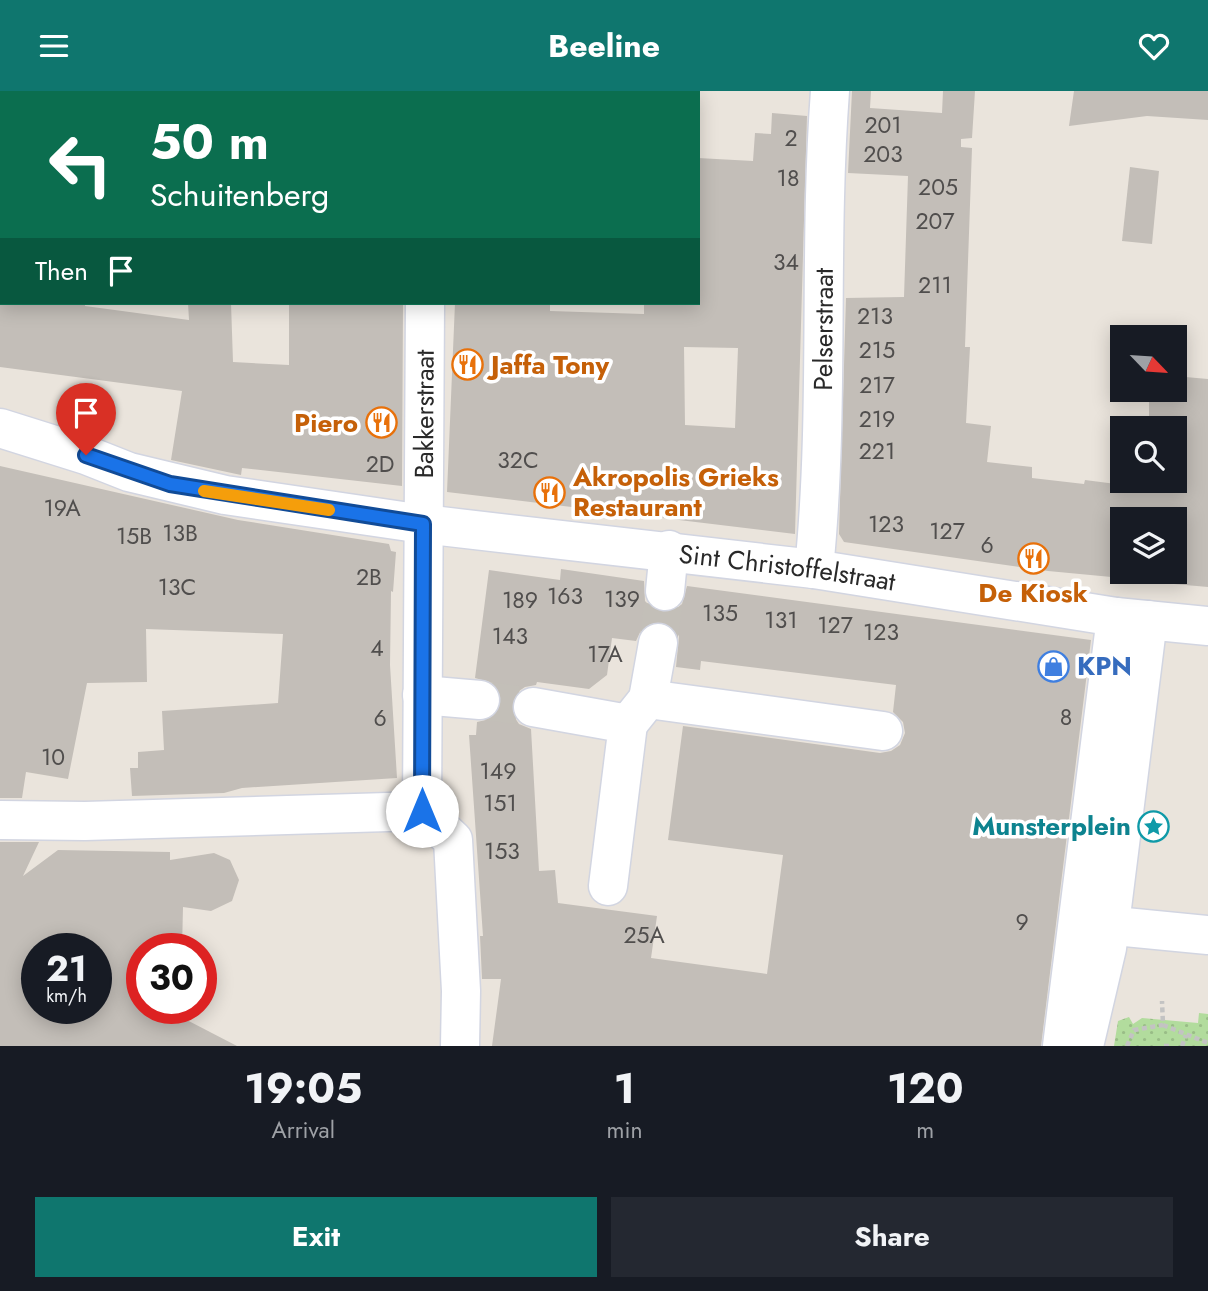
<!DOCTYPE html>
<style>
:root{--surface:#171b24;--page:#242831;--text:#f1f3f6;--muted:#9ea1a6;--accent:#0f766e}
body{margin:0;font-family:Jost,sans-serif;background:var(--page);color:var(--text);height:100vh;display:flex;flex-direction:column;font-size:26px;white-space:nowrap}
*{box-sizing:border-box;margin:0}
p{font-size:23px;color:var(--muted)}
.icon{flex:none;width:38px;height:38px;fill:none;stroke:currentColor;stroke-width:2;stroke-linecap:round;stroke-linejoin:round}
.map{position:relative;height:955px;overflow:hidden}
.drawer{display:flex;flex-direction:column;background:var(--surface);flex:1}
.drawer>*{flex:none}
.hud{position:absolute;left:0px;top:0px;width:700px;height:214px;box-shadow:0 4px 18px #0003;background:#0b6e4f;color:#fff;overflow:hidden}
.needle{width:46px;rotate:115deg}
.tools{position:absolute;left:1110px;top:234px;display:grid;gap:14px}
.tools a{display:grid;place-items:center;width:77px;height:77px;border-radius:0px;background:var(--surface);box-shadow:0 4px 18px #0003;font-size:35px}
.speed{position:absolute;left:21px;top:842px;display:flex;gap:14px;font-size:35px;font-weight:700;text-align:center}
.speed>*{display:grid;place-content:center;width:91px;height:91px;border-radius:50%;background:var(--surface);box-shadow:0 4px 18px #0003;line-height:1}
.speed small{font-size:18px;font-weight:400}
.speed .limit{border:10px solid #d22;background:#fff;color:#111}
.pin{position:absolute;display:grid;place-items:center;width:60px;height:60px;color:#fff;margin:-72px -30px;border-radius:50% 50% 50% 0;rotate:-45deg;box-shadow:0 0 7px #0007}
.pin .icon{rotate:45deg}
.me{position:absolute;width:77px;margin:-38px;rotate:0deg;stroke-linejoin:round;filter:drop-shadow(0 0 5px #0008)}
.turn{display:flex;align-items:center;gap:24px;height:147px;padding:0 35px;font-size:32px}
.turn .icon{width:91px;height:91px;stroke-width:2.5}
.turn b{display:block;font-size:49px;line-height:60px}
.then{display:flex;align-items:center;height:66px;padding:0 35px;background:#0003;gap:14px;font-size:26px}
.eta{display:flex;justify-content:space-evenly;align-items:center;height:119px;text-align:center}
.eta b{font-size:42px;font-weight:700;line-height:49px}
.action{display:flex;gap:14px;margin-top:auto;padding:14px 35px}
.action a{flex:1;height:80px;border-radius:0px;background:var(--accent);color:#fff;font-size:28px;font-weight:700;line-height:80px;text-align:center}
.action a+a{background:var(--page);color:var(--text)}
header{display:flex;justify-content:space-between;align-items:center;height:91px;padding:0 35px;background:var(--accent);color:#fff;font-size:32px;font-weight:700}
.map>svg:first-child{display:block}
.garden{fill:url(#garden-dots)}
.building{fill:#c3beb8;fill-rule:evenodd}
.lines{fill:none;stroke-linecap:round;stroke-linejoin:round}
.minor-tunnel{stroke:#c3bfb8;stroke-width:38;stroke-dasharray:38 19;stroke-linecap:butt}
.minor-casing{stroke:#d2d5e1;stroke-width:41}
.path{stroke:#c3c3c3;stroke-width:4.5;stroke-dasharray:5 3.5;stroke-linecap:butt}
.minor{stroke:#fff;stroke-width:38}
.route-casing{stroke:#114b97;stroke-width:18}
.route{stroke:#1a73e8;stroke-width:12}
.slow{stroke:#f59e0b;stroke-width:12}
.labels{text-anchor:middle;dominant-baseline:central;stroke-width:7;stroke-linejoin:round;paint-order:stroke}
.number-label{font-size:23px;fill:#504e4d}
.street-label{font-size:26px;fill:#292929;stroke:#fff}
.food-label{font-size:26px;font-weight:bold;fill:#c56008;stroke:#fff;text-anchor:start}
.shop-label{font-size:26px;font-weight:bold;fill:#366cbe;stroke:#fff;text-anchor:start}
.culture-label{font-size:26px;font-weight:bold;fill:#0d838f;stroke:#fff;text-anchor:end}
</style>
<header><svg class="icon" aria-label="menu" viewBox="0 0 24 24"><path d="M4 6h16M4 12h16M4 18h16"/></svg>Beeline<svg class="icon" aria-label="heart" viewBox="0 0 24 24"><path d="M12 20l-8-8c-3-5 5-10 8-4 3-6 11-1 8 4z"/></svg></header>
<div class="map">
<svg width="1208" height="955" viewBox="0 0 1208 955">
<defs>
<pattern id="garden-dots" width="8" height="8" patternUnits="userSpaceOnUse" patternTransform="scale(1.75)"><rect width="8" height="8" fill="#b2dc9d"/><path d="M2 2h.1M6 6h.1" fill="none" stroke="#99bd87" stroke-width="1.8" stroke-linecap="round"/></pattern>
</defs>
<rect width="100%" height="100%" fill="#eae4dc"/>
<!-- garden -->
<path class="garden" d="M1199,922L1208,923V955H1114L1118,930L1129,926L1133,933L1142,927L1198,932Z"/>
<!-- building -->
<g class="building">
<path d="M852,0H871L870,17L942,22L943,0H975L972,47L961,48V56L972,57L965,256H970L966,332L991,335L987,371L1032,376V387L1084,393L1085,389L1116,393L1117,390H1174V338H1149V299H1174V285L1208,288V496L1174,493V429H1122V487L1048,480L844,451L839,443L846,207L904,206L908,85L848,82Z"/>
<path d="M1074,0H1208V29L1147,25L1069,35Z"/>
<path d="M772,22L807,25L795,443L447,401L455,212H550V220L644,223V212H698V67L753,70L755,42L771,43ZM684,256L738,257L735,337L685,334Z"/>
<path d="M1130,76L1159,80L1152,153L1122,150Z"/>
<path d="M0,212H85V215L189,229L188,212H231L233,271L289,274V212H403L402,395L242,377L241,384L171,369L182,300L0,276Z"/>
<path d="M0,375L238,429L389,453L391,460L396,461L393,501L391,500L390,574L397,687L242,697L224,702L132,705L130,677H138V661L164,659L162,620L278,612L283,543L146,538L147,591L87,592L68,688L26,681L22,707H0Z"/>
<path d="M561,478L644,490L645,510L653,518L662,522L673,520L682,513L687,495L1091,549L1041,955H492L501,888H482L480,845H483L469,644H476L477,631L490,628L497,622L502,612L500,600L493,592L475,587L489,479L560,489ZM661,530L672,535L679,545L676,576L700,579L701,570L896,594L893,621L903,631L905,642L900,654L891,660L880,662L683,635L668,749L783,764L767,883L651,867L657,825L558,812L555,779L539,780L531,638L519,633L513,624L511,613L516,602L525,596L536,594L537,591L589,598L607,584L612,547L636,550L642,537L650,532Z"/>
<path d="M0,751H39L23,785L58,759L170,761V769L214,762L230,769L239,789L232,810L211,820L183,816L182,858H142V917H181V926L237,955H0ZM37,858H96V917H37Z"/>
</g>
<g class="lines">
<!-- minor-tunnel -->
<g class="minor-tunnel">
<path d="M658,552L665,500"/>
<path d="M480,609L533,616"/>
</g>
<defs>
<g id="minor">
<path d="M120,0V2"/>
<path d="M404,0L405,2"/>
<path id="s1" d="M0,337L86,364L129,381L225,404L423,433L814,478L1116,526L1208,535"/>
<path id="s2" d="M814,478C830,319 818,159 830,0"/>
<path d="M665,500L669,459"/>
<path d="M422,604L480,609"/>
<path d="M648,608L658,552"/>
<path d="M533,616L628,633L608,795"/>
<path d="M628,633L648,608L883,640"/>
<path id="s3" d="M422,720L425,212"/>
<path d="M422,720L453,749L461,900L460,955"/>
<path d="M0,729L85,730L422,720"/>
<path d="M1084,832L1208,844"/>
<path d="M1062,955L1116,526"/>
<path d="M1084,955L1107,857L1148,529"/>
</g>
</defs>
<!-- minor casing -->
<use href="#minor" class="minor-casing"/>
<!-- path -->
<g class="path">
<path d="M1163,934L1208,952"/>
<path d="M1127,955L1134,939L1163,934L1162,910"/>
<path d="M1164,955H1171"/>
<path d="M1182,955L1186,944"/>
</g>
<!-- minor -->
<use href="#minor" class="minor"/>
</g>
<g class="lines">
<defs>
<path id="route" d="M86,364L170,393L423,433L422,720"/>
</defs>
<!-- route casing -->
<use href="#route" class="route-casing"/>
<!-- route -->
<use href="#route" class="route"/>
<!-- slow -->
<path class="slow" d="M204,400L329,419"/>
</g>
<!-- icons -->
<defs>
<symbol id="restaurant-ring" viewBox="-11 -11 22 22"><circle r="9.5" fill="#fff" stroke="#e8710a" stroke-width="1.5"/><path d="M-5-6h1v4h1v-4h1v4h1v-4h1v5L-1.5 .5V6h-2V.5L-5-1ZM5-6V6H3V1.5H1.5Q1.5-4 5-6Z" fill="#e8710a"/></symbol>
<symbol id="shop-ring" viewBox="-11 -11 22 22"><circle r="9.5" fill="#fff" stroke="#3f7fe0" stroke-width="1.5"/><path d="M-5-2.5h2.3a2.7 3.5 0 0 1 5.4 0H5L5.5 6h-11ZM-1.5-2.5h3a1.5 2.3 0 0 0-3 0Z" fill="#3f7fe0"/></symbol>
<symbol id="sight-ring" viewBox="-11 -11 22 22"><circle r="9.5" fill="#fff" stroke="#0f9aa8" stroke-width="1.5"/><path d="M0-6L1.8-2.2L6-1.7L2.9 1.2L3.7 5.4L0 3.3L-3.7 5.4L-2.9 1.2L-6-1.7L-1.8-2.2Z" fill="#0f9aa8"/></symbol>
</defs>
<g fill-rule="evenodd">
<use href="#restaurant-ring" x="450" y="256" width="35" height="35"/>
<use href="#restaurant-ring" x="364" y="314" width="35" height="35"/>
<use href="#restaurant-ring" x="532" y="384" width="35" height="35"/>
<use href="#restaurant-ring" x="1016" y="450" width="35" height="35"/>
<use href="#shop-ring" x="1036" y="558" width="35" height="35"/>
<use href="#sight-ring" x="1136" y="718" width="35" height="35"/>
</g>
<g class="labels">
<!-- number labels -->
<g class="number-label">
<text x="883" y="34">201</text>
<text x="791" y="47">2</text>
<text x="883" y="63">203</text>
<text x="788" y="87">18</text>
<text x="938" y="96">205</text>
<text x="935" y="130">207</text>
<text x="786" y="171">34</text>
<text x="935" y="194">211</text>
<text x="875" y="225">213</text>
<text x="877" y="259">215</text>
<text x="877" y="294">217</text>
<text x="877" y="328">219</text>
<text x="877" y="360">221</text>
<text x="518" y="369">32C</text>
<text x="380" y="373">2D</text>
<text x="62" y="417">19A</text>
<text x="886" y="433">123</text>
<text x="947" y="440">127</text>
<text x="180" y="442">13B</text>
<text x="134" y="445">15B</text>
<text x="987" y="454">6</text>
<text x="369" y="486">2B</text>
<text x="177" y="496">13C</text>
<text x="565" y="505">163</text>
<text x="622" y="508">139</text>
<text x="520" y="509">189</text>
<text x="720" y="522">135</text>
<text x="781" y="529">131</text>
<text x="835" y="534">127</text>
<text x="881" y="541">123</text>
<text x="510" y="545">143</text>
<text x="377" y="557">4</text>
<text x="605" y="563">17A</text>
<text x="1066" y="626">8</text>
<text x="380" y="627">6</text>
<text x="53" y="666">10</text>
<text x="498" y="680">149</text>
<text x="500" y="712">151</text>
<text x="502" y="760">153</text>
<text x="1022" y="831">9</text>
<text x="644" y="844">25A</text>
</g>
<!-- street labels -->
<g class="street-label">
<text stroke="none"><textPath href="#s2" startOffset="240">Pelserstraat</textPath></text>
<text stroke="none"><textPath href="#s3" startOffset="397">Bakkerstraat</textPath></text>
<text stroke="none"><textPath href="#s1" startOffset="802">Sint Christoffelstraat</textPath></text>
</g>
<!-- food labels -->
<g class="food-label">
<text x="491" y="274">Jaffa Tony</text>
<text x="358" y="332" text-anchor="end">Piero</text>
<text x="573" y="386">Akropolis Grieks<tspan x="573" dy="30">Restaurant</tspan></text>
<text x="1033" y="502" text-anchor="middle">De Kiosk</text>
</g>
<!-- shop labels -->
<g class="shop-label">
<text x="1077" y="575">KPN</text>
</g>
<!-- culture labels -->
<g class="culture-label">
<text x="1131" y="735">Munsterplein</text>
</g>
</g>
</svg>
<div class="tools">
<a><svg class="needle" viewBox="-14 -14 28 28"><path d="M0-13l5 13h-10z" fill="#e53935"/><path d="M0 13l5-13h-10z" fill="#9ea1a6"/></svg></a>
<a><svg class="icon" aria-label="search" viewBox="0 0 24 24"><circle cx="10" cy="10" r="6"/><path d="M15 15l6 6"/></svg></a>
<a><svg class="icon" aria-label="layers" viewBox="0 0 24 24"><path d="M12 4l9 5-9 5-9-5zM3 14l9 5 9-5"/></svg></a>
</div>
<div class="speed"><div>21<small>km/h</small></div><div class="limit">30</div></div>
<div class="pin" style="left:86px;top:364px;background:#d93025"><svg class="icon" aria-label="arrive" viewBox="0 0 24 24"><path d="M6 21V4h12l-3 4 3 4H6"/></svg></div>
<svg class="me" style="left:422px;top:720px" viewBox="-20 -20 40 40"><circle r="19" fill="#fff"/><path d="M0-13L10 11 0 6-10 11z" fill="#1a73e8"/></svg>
<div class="hud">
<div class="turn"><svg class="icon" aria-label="left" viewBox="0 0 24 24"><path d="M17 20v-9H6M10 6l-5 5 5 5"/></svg><div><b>50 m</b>Schuitenberg</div></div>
<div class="then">Then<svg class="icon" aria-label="arrive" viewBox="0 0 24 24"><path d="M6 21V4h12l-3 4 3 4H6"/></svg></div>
</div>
</div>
<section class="drawer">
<div class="eta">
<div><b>19:05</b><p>Arrival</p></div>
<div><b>1</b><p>min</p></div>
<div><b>120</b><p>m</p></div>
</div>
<div class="action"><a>Exit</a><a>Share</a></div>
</section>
